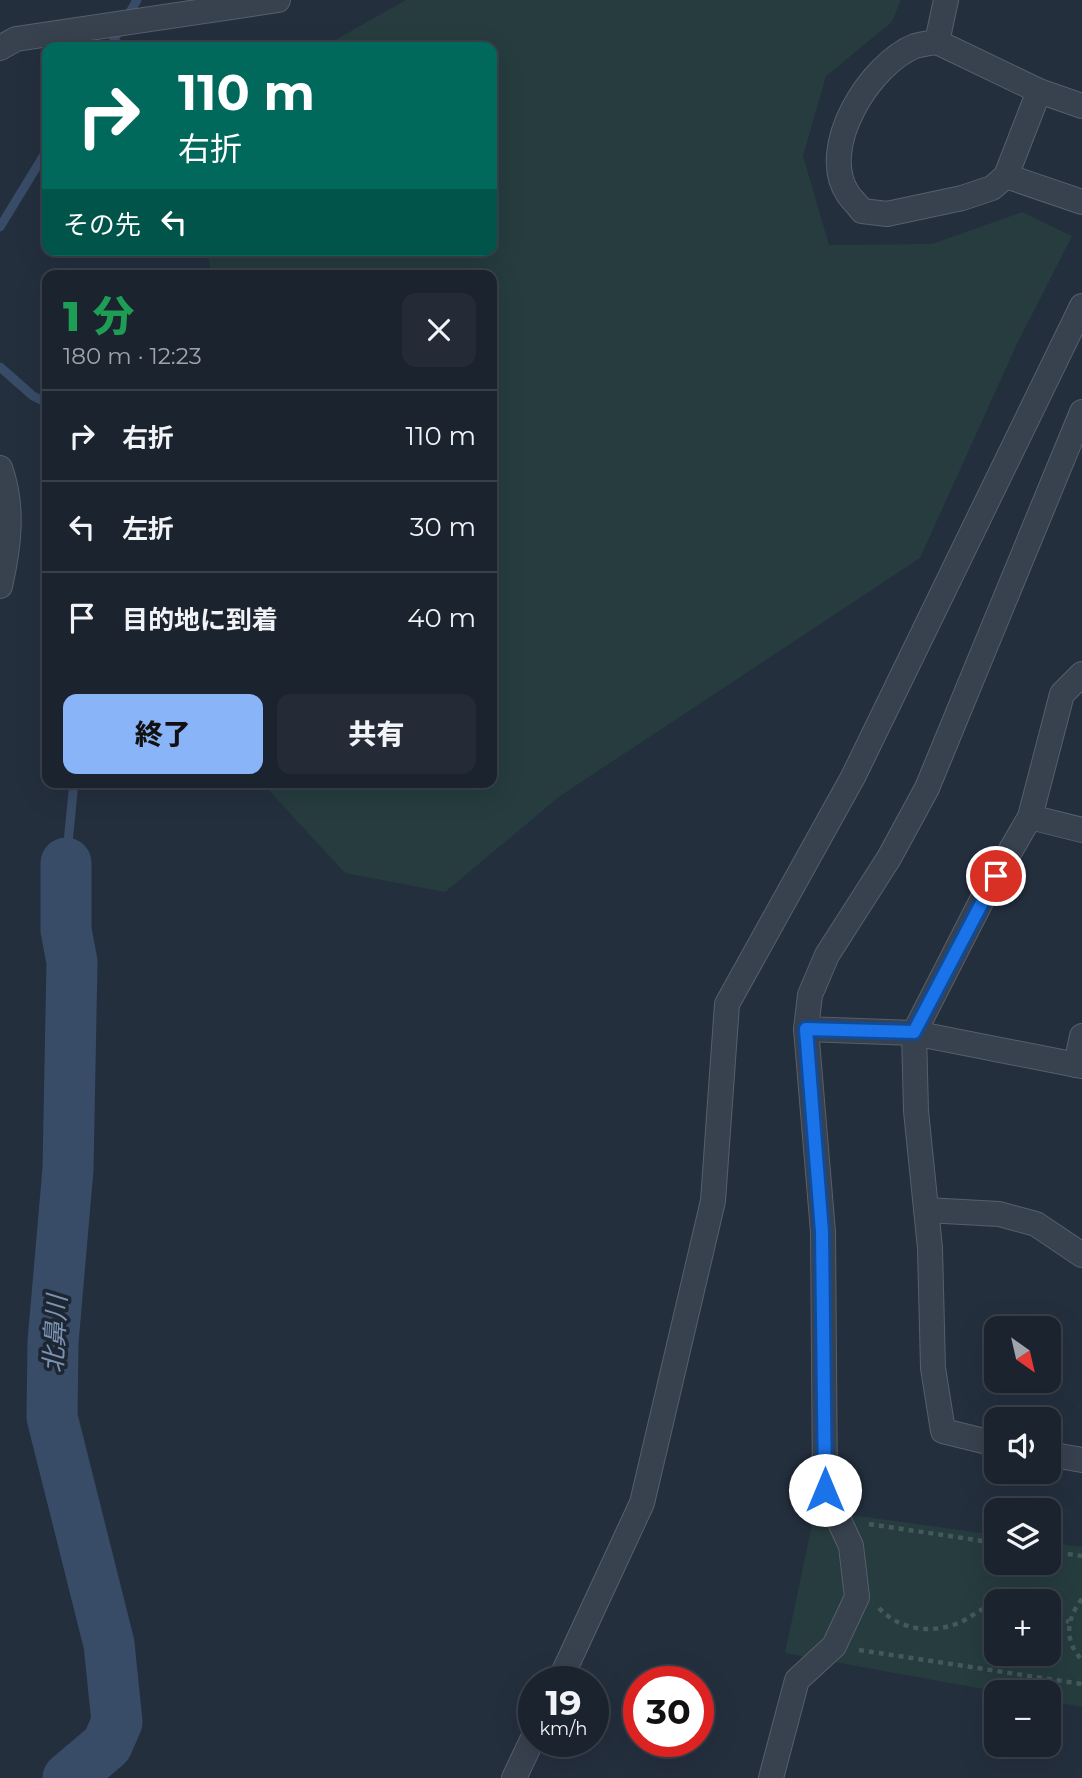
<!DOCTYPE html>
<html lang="ja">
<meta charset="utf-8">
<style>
:root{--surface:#1b232e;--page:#242b36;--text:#f1f3f6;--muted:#a0a4aa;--line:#39404a;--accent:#8ab4f8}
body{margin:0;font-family:Montserrat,"Noto Sans JP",sans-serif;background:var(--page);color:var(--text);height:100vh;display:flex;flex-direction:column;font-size:26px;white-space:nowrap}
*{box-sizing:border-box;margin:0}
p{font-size:23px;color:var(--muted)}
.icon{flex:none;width:38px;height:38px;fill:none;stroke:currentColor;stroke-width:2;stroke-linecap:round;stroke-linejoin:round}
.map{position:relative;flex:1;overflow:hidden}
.side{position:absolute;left:42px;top:270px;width:455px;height:518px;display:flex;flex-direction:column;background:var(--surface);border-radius:14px;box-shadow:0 7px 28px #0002,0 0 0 2px var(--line)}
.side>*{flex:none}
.hud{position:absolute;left:42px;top:42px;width:455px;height:214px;border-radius:14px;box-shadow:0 7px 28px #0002,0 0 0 2px var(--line);background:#00695c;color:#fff;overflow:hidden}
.needle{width:46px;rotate:146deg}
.fabs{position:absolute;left:984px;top:1316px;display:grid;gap:14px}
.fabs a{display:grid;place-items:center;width:77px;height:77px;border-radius:14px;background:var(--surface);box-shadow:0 7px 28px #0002,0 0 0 2px var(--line);font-size:35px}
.speed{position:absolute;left:518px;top:1666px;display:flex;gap:14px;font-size:35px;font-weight:700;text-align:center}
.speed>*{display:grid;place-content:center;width:91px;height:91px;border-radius:50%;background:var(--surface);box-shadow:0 7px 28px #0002,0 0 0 2px var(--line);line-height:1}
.speed small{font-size:18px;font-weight:400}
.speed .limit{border:10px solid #d22;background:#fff;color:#111}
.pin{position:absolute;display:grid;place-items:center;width:60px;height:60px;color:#fff;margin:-30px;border:4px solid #fff;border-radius:50%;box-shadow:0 2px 7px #0007}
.me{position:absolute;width:77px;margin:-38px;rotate:0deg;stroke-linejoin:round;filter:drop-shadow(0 0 5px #0008)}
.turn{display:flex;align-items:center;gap:24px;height:147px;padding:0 21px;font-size:32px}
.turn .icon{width:91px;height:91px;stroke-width:2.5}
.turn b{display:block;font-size:49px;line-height:60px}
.then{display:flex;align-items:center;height:66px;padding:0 21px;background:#0003;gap:14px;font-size:26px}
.round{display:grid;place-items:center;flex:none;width:74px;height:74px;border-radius:14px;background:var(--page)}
.summary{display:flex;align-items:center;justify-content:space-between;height:119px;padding:0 21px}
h1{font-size:42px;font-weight:800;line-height:52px;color:#1e9e55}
.primary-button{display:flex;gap:14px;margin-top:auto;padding:14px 21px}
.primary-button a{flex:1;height:80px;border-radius:14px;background:var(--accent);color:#111;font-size:28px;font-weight:800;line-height:80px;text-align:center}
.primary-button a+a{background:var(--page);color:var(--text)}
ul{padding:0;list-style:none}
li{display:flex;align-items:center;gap:21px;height:91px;padding:0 21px;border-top:2px solid var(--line)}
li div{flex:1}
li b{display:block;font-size:26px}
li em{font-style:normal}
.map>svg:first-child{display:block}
.green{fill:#263c3f;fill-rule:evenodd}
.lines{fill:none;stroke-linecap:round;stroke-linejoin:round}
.stream{stroke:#394c67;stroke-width:9}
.river{stroke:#394c67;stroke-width:51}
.minor-casing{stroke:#565f6c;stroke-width:26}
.path{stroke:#44595c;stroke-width:4.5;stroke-dasharray:5 5;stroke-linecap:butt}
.minor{stroke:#38414e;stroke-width:24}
.route-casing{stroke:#114b97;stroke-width:18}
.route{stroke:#1a73e8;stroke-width:12}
.labels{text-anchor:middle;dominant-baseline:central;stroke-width:7;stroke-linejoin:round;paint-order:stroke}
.water-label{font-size:26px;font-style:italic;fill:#7c92b1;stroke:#1d2633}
</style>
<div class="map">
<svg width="1082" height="1778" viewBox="0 0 1082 1778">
<rect width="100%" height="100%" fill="#242f3e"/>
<!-- green -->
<g class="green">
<path d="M406,0H901L892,22L826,76L803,156L829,245L932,244L1022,212L1072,236L1016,346L920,558L560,796L445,892L345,873L261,782H492V275H316L306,271L211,274L207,250H492V47H330L337,39Z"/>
<path d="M815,1510L996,1535V1563H1048V1542L1082,1547V1707L1048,1701V1692H999L785,1653ZM996,1601H1048V1654H996Z"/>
</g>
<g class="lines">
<!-- stream -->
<g class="stream">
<path d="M110,47L137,0"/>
<path d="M0,227L47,150"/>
<path d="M0,367L33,396L47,403"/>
<path d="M66,863L74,782"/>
</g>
<!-- river -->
<path class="river" d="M66,863V930L72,962L68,1169L53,1342L52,1417L109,1644L117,1722L107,1745L68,1778"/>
<defs>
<g id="minor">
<path d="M946,0L937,42C930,43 922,44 915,46C870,64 817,148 848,194C852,200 858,205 862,211L887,214L962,198L992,188L1006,176L1039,91"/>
<path d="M937,42L1039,91L1082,106"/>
<path d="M0,48L16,39L278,0"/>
<path d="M1006,176L1082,202"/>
<path d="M1082,412L927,788L889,858L827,955L810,995L806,1029L914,1033L1082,1066"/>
<path d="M0,468C14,506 9,547 0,586"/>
<path d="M1030,817L1082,830"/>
<path d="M1076,1065L1082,1036"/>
<path d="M926,1210L999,1214L1036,1224L1082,1255"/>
<path d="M996,1444L943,1431L933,1368L930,1248L916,1111L914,1033L984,896L1030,817L1062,694L1082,674"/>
<path d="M1048,1454L1082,1460"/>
<path d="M559,1682L642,1503L713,1201L727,1004L853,777L1082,306"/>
<path d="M514,1778L534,1736"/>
<path d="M771,1778L797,1680L834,1646L857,1597L851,1546L825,1490L823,1232L806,1029"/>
</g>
</defs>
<!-- minor casing -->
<use href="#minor" class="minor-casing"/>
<!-- path -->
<g class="path">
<path d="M869,1524L996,1543"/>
<path d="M1048,1551L1082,1556"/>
<path d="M1082,1599C1066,1619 1064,1641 1082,1660"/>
<path d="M879,1608C898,1629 929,1634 956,1624C971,1619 980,1606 996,1606"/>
<path d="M1048,1612L1069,1622"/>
<path d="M859,1650L1082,1684"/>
</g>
<!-- minor -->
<use href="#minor" class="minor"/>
</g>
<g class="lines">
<defs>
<path id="route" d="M825,1490L822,1232L806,1029L914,1032L996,876"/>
</defs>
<!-- route casing -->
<use href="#route" class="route-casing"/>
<!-- route -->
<use href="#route" class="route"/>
</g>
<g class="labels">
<!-- water labels -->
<g class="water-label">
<text transform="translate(55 1334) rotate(-87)">北鼻川</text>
</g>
</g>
</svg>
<div class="fabs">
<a><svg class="needle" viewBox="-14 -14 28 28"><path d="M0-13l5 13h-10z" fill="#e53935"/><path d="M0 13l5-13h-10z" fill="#a0a4aa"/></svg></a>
<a><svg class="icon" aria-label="sound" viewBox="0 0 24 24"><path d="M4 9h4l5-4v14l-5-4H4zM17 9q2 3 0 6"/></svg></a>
<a><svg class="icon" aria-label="layers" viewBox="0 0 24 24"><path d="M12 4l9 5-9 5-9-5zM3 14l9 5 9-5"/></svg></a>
<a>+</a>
<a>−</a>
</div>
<div class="speed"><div>19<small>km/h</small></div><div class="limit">30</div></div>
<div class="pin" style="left:996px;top:876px;background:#d93025"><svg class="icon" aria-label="arrive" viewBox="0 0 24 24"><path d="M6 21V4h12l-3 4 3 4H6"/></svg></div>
<svg class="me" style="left:825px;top:1490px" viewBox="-20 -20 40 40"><circle r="19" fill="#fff"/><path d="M0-13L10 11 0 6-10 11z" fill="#1a73e8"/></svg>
<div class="hud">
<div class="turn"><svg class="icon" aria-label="right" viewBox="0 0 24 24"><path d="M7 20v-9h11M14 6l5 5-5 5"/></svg><div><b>110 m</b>右折</div></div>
<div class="then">その先<svg class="icon" aria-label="left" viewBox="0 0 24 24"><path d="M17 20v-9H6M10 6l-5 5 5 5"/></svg></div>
</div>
<section class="side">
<div class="summary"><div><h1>1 分</h1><p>180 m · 12:23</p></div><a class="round"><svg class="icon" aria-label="close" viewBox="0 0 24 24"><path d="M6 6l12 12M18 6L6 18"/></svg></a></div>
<ul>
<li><svg class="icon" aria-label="right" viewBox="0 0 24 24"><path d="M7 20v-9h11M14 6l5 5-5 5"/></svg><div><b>右折</b></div><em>110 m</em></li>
<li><svg class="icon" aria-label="left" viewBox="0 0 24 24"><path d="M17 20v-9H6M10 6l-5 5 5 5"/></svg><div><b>左折</b></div><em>30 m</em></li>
<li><svg class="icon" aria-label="arrive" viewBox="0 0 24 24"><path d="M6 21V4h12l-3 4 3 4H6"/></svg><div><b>目的地に到着</b></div><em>40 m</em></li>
</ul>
<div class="primary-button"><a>終了</a><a>共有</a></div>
</section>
</div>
